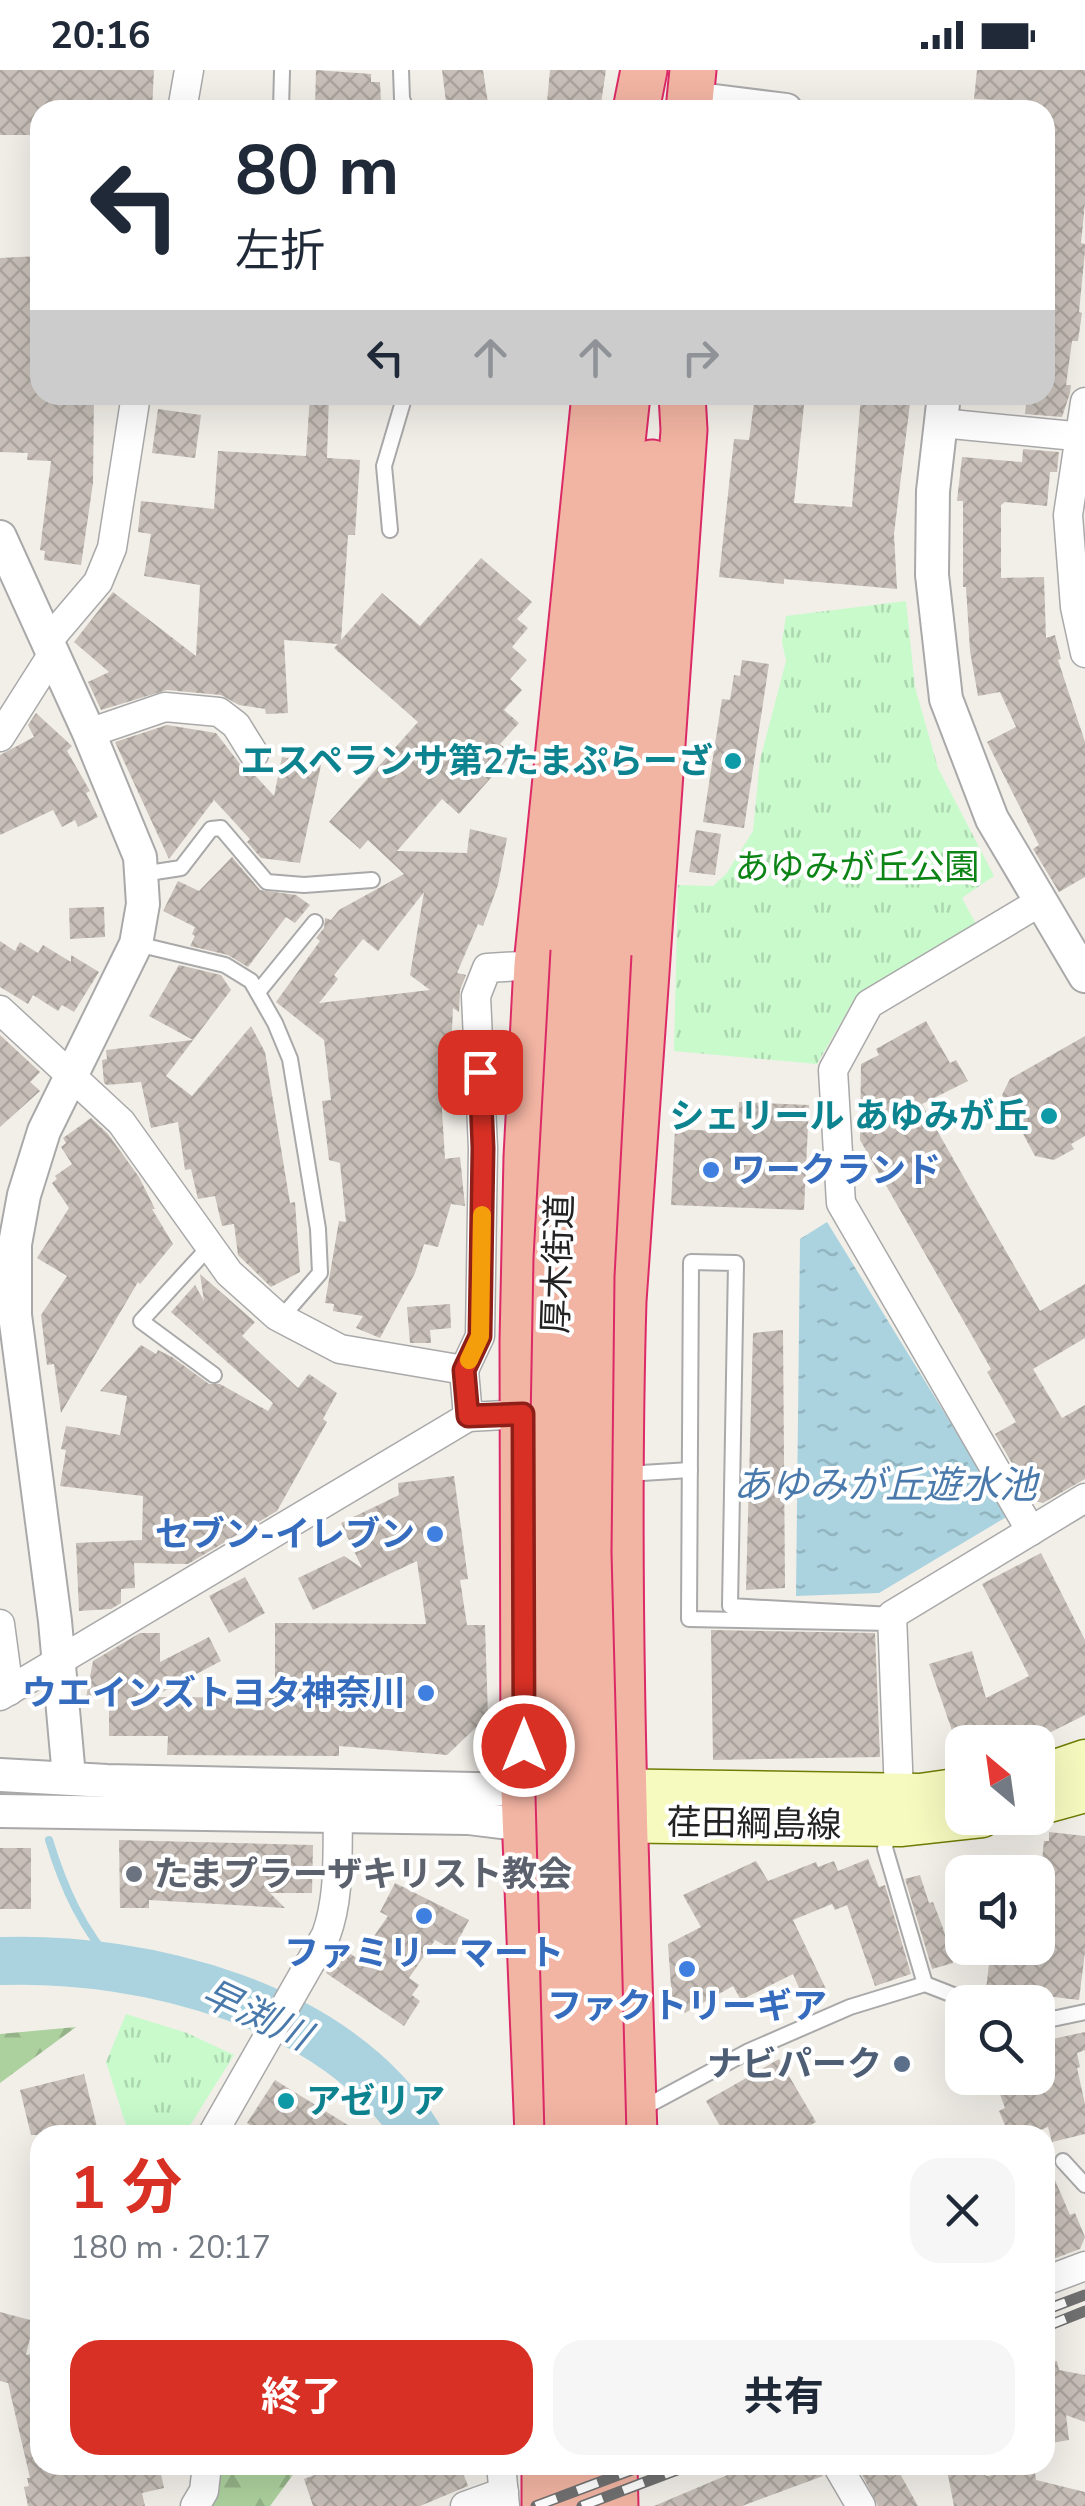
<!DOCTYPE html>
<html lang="ja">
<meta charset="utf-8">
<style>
:root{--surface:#fff;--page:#f6f6f7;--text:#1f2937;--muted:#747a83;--accent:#d93025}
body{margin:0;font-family:"Nunito Sans","Noto Sans JP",sans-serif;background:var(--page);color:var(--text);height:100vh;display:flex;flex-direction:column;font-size:38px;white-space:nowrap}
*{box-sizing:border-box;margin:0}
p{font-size:32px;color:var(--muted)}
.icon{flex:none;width:55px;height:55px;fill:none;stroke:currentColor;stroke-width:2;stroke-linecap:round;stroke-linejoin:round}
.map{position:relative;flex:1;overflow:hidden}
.side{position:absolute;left:30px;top:2055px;width:1025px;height:350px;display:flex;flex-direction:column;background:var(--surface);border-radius:30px;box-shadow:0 10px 40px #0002}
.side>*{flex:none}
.hud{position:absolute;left:30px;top:30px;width:1025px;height:305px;border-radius:30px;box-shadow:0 10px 40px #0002;background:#fff;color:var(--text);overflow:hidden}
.needle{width:65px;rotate:331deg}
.tools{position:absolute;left:945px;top:1655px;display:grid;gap:20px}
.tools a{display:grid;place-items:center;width:110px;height:110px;border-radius:20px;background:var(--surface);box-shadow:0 10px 40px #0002;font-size:50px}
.pin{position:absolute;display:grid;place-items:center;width:85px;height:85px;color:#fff;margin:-42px;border-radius:20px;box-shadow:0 5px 15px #0006}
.me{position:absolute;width:110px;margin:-55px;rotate:0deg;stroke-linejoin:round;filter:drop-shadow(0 0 8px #0008)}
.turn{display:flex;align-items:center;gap:35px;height:210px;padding:0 40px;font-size:45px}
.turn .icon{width:130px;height:130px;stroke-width:2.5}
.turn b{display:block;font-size:70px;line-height:85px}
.lanes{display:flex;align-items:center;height:95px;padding:0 40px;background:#0003;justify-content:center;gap:50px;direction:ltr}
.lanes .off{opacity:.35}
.round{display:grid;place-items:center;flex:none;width:105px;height:105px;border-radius:30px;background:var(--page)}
.headline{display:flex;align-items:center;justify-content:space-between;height:170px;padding:0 40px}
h1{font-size:60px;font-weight:700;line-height:75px;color:var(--accent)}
.primary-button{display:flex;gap:20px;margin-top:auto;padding:20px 40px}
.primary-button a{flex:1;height:115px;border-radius:30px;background:var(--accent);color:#fff;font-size:40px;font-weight:700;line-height:115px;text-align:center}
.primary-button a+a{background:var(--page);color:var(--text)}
.status{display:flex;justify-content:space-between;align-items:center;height:70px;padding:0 50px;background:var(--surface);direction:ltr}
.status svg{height:28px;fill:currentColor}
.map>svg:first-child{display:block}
.forest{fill:url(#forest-firs)}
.park{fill:url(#park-tufts)}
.water{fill:url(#water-ripples)}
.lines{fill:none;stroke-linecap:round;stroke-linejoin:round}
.stream{stroke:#aad3df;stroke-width:8}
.river{stroke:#aad3df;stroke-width:48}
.building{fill:url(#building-cross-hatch);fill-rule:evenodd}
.service-casing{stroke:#a9a9a9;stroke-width:18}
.minor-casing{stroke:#a9a9a9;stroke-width:31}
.tertiary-casing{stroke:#a9a9a9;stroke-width:36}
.secondary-casing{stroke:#707d05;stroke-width:41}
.trunk-casing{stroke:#dc2a67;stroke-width:49}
.service{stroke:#fff;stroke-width:14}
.minor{stroke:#fff;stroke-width:28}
.tertiary{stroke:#fff;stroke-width:32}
.secondary{stroke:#f7fabf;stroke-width:38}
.trunk{stroke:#f2b4a3;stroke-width:45}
.rail-casing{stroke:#707070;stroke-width:11}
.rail{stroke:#fff;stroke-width:8;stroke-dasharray:22;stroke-linecap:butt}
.trunk-bridge-casing{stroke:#dc2a67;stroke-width:49;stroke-linecap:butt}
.trunk-bridge{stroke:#f2b4a3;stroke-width:45}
.route-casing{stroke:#8d1f18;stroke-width:25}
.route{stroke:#d93025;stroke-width:18}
.slow{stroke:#f59e0b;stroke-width:18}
.culture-dot{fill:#0f9aa8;stroke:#fff;stroke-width:4}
.shop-dot{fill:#3f7fe0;stroke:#fff;stroke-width:4}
.worship-dot{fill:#6b7280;stroke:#fff;stroke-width:4}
.service-dot{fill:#5c6f8a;stroke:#fff;stroke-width:4}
.labels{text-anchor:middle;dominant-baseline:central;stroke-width:8;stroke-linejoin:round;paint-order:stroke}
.culture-label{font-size:35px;font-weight:bold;fill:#0d838f;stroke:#fff;text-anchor:end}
.park-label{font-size:35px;fill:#0c8416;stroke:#fff}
.shop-label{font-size:35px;font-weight:bold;fill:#366cbe;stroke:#fff;text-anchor:end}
.street-label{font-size:35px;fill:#222;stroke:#fff}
.worship-label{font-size:35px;font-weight:bold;fill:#5b616d;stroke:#fff;text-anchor:start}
.service-label{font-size:35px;font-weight:bold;fill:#4e5e75;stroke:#fff;text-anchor:end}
.water-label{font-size:38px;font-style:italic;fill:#4a7aab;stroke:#fff}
</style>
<div class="status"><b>20:16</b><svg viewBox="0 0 49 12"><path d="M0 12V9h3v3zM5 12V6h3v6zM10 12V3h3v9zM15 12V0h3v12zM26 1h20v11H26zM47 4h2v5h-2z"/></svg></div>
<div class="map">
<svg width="1085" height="2436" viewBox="0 0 1085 2436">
<defs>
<pattern id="forest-firs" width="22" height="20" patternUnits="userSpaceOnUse" patternTransform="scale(2.5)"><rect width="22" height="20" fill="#add19e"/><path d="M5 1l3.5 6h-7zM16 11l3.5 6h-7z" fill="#95b388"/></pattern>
<pattern id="park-tufts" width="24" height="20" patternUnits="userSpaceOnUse" patternTransform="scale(2.5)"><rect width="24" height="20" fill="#c8facc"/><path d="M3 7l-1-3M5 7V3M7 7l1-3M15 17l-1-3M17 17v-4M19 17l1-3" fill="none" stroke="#acd6af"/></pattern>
<pattern id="water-ripples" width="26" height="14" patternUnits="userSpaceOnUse" patternTransform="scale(2.5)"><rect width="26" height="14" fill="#aad3df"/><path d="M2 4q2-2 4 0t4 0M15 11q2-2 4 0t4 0" fill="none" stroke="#92b5bf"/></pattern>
<pattern id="building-cross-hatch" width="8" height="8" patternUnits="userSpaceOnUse" patternTransform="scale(2.5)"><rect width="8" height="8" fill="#c7bfb8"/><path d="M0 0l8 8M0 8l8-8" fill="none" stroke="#aba49e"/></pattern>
</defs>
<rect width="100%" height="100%" fill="#f2efe9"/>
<!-- forest -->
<g class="forest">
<path d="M76,1957L0,2013V1964Z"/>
<path d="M225,2395H300L270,2436H208Z"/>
</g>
<!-- park -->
<g class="park">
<path d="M906,531L915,617L938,698L994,806L962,828L976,854L856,926L817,994L674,981L678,815L713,816L726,804L753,761L760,690L786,591L782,572L786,546Z"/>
<path d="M126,1944L187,1963L234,1985L184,2065H129L106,1992Z"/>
</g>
<!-- water -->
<path class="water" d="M827,1152L1008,1446L879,1523L796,1526L800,1169Z"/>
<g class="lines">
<!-- stream -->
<path class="stream" d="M49,1770C64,1819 82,1859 117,1898"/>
<!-- river -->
<path class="river" d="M0,1891C144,1886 338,1934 418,2065"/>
</g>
<!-- building -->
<g class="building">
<path d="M0,0H154L152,40H39L40,65H0Z"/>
<path d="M316,0L371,4V12H380L381,32H344V38L315,37Z"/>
<path d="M442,0H483L489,40H447Z"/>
<path d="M550,0H606L600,40H553L547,32Z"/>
<path d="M977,0H1085V133L1081,173L1085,174V181L1079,242L1082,243L1078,271H1072L1066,315H1071L1070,323L1062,347L1025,344L1027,325H1045V130L1050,80L1045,79V72L1048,40H994L995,30L974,29Z"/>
<path d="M40,186V212L34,213L40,325H94L93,413L81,495L44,490L45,481L40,480L51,391L27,390L28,383L0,382V188Z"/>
<path d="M310,325H329L327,388L360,390L355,465H348L341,570L382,523L420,556L481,488L532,532L517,549L528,558L512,577L527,590L510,609L522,620L504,640L519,653L500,674L512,684L459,744L442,729L397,781L467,783L470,759L507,768L498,815L483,856L478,854L457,903L466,905L460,920L459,942L453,938L450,1000H461L460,1025L441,1024L445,1089L460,1087L465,1136L451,1134L438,1177L424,1174L415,1203L380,1268L356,1258L363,1246L333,1241L334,1234L325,1233L339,1151L346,1152L340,1093L329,1090L322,1031L331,1030L324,970L276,932L320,871L316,868L324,858L325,848L331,850L339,840L404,804L368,770L360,779L329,752L418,652L334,578L338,574L284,570L288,643L266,644L265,639L239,635L221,625L167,620L101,640L88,612L109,602L74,572L113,522L196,586L200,515L144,506L151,464L138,462L141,431L214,439L218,381L306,386ZM424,822L410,905L430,920L319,933L338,909L334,905L363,869L378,881Z"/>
<path d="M755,325H805L794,433L852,437L861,325H911L894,464L897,519L784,509V514L719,507L734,369L749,370Z"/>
<path d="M158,339L201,345L195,388L152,383Z"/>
<path d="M1023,379L1059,382L1057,402H1050L1047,436L1005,432L1001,435V508L1044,507L1046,568L1055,565L1061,589L1058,590L1085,672V807L1059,822L1033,779L1039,775L987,672L1016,657L1000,622L978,626L970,581L966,517H963V431H957L962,387L1022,392Z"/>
<path d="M742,590L769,594L744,758L703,752L722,629L730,630L734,605L740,606Z"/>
<path d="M36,643L72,676L67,681L90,721L86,723L98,747L78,757L75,750L62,757L53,740L0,765V685L34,667L28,655Z"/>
<path d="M167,655L216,663L240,694L251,701L274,726L282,687L321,695L300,793L261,788L247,772L250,769L214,730L169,789L115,672Z"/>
<path d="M696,760L721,764L715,805L689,802Z"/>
<path d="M232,787L260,820L296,825L310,835L295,853L286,847L248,897L228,885L190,876L195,866L192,864L195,857L163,841L178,811L199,821Z"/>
<path d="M104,837L105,867L70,869L69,838Z"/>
<path d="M0,871L15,881L20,872L38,883L43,875L71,892V885L99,902L74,942L62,935L58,941L33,925L28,934L0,917Z"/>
<path d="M179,895L221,905L231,920L166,1006L192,1026L251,956L265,982L290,1133L295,1132L300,1202L271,1217L238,1185L234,1154L222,1156L215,1126L198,1129L191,1099L185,1100L178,1052L151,1058L141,1012L107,1015L104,1013L102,990L107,989L106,980L193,970L149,946Z"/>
<path d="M926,951L950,993L956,990L968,1011L922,1034L1040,1241L1085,1214V1268L1033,1299L1062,1348L1085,1335V1409L1043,1433L1034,1431L995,1364L1016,1352L987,1302L991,1299L860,1070L861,994L879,985L876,979Z"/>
<path d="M0,965L40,1002L30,1012L40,1021L0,1057Z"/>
<path d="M1085,966V1066L1071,1074L1074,1079L1054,1090L1035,1086L1002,1025L1010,1009Z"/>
<path d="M739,1032L809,1035L804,1140L671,1135L675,1059L738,1062Z"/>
<path d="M91,1048L108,1064L139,1107L155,1139H152L173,1174L140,1214L138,1212L61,1343L54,1294L47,1295L41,1245L67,1206L37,1188L69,1138L52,1113L57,1109L55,1106L72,1094L61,1077L66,1073L63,1068Z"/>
<path d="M200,1204L255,1252L242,1266L298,1318L309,1304L337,1323L323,1349L327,1352L277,1441L188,1494L134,1493L135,1518L121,1519V1533L111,1539L79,1541L76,1473L142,1470L143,1426L60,1416L66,1380L61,1379L66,1356L120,1365L127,1326L100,1321L141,1275L156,1284L158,1280L172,1287L209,1314H220L268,1341L273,1333L171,1242L195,1215L204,1231Z"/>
<path d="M450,1234L451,1258L430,1260L431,1273H410L407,1237Z"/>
<path d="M783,1260L785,1518L746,1520L753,1263Z"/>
<path d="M454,1406L468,1509L460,1510L467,1555H485L488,1646L447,1685L339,1676V1686L167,1685L168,1666H109V1628H86L93,1591L140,1563H160V1592L209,1567L221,1591L153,1627L275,1628V1553L426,1554L417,1491L313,1540L298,1508L344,1486L362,1498L341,1453L399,1425L398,1413Z"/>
<path d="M1041,1483L1085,1570V1645L1041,1667L1036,1658L987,1672H956L929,1594L972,1581L986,1628L1029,1606L982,1514Z"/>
<path d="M245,1507L265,1543L229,1563L209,1526Z"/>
<path d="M711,1560L875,1563L880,1687L713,1690Z"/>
<path d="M1049,1762L1085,1766V1882L1079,1930L986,1919L991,1878H1038V1828L1044,1771H1049Z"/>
<path d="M119,1770L313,1775L312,1823H270L285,1838L149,1830V1838H120Z"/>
<rect x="0" y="1778" width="31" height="61"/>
<path d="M868,1789L879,1817L885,1815L911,1904L875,1916L847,1835L835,1840L832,1834L793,1850L826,1919L804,1929L793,1904L741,1930L733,1916L685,1943L672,1931L668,1874L701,1857L683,1825L756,1791L768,1811L816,1792L818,1797L834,1791L838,1801Z"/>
<path d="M920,1805L929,1833L933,1832L943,1858L953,1893L932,1899L905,1809Z"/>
<path d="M395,1813L469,1850L453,1880L435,1870L409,1908L419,1915L412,1925L420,1931L404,1956L326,1903L342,1878L358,1889L388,1846L380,1842Z"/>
<path d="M1085,1962V1980L1077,1983L1080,1997L1077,1998L1085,2034V2064L1052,2072L1048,2057L1028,2065H1009L999,2041L1005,2038L994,2008H1038V1972Z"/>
<path d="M779,1989L816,2052L793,2065H725L706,2031Z"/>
<path d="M84,2004L99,2065H31L20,2020Z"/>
<path d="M275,2010L364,2065H266L247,2053Z"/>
<path d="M1045,2087L1070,2145L1075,2143L1085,2167L1080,2179L1045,2192Z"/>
<path d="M0,2242L34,2251L26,2285L40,2282V2395H159L164,2418L142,2423L145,2436H28L24,2417L29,2416L27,2408H30L8,2313L0,2311Z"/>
<path d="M1057,2291L1059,2300L1085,2305V2352L1066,2345L1069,2370L1045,2374V2292Z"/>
<path d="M340,2395H460L468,2416L420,2436H313L304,2409Z"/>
<path d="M751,2395H820L823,2406L742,2436H654Z"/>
<path d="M857,2395H888L893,2406L899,2402L918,2436H878Z"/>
<path d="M946,2395H977L979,2402L987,2406L994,2405L999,2395H1034L1036,2410L1085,2422V2436H954Z"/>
</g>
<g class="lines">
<defs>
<g id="service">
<path d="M401,0L402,29L407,40"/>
<path d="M281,40L282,0"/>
<path d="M390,460L384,396L405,325"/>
<path d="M142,804L181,798L211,759L221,758L267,812L304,815L372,810"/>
<path d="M137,874L225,895L251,911L275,953L290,989L318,1159L320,1203L281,1248"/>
<path d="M258,922L315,852"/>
<path d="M210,1176L141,1251L214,1305"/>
<path d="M626,1404L690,1400"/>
<path d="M892,1545L730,1536L736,1193L691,1192L689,1549L892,1553"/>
<path d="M889,1761L885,1778L925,1914"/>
<path d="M1038,1952L1085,1942"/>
<path d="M643,2038L749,1981L850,1937L925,1914L971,1932"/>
<path d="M1063,2091L1085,2115"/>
<path d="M988,2395V2396"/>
</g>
<g id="minor">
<path d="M182,40L189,0"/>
<path d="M1085,332L1068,445L1075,537L1085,583"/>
<path d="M941,353L1085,367"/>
<path d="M47,572L98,512L112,478L136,325"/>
<path d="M89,663L165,637L219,642L236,655L254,684"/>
<path d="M0,667L52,585"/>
<path d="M0,940L121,1052L229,1203L277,1246L340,1279L464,1300L468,1347L523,1344"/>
<path d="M464,1300L480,1266L483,1078L476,926L487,898L537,895"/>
<path d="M1031,1461L841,1133L833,1000L869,934L1040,832"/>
<path d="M0,1554L9,1621"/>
<path d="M0,1626L468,1347"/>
<path d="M896,1737L899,1723L892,1545L1085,1428"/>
<path d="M212,2065L326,1865C340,1827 337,1785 338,1745"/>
<path d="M1045,2211L1085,2196"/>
<path d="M501,2395L505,2436"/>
<path d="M837,2395L861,2436"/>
<path d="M195,2436L204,2421L207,2395"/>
<path d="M465,2436L504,2422"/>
</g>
<g id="tertiary">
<path d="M690,28L786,40"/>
<path d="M944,325L933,421L932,505L946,629L992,749L1085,906"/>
<path d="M0,467L89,663L140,787L143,834L136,874L44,1061L24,1125L15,1174V1245L55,1551L69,1707"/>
<path d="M0,1705L107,1711L524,1720"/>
<path d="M0,1741L469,1748L525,1755"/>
</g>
<g id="secondary">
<path d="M1038,1705L1085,1689"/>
<path d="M597,1718L920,1723L962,1717"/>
<path d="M1038,1736L1085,1723"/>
<path d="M597,1753L900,1757L982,1748"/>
</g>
<g id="trunk">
<path d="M636,40L644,0"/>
<path d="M689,40L693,0"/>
<path d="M574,881L586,708L627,325"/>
<path d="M608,884L652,393"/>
<path d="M538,2065L524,1720L523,1271L527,1087L537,895L595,325"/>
<path d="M634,2065C625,1787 615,1509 623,1231L684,360L682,325"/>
<path d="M545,2395V2436"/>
<path d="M577,2395L578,2436"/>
<path d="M614,2395L615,2436"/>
</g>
</defs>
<!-- service casing -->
<use href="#service" class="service-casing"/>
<!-- minor casing -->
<use href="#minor" class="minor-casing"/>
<!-- tertiary casing -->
<use href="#tertiary" class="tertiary-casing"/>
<!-- secondary casing -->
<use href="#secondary" class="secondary-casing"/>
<!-- trunk casing -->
<use href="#trunk" class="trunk-casing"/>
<!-- service -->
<use href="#service" class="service"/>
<!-- minor -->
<use href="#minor" class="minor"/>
<!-- tertiary -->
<use href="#tertiary" class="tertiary"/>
<!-- secondary -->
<use href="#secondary" class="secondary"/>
<!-- trunk -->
<use href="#trunk" class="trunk"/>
<defs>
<g id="rail">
<path d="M1045,2240L1085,2225"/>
<path d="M1045,2257L1085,2241"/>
<path d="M536,2436L645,2395"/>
<path d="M582,2436L690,2395"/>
</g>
</defs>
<!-- rail casing -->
<use href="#rail" class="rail-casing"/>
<!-- rail -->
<use href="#rail" class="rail"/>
<defs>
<g id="trunk-bridge">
<path d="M568,2065L552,1462L557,1188L574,881"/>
<path d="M603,2065L588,1483L591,1206L608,884"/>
</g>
</defs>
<!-- trunk-bridge casing -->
<use href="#trunk-bridge" class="trunk-bridge-casing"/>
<!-- trunk-bridge -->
<use href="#trunk-bridge" class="trunk-bridge"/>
</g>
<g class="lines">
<defs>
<path id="route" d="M480,1002L483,1078L480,1266L464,1300L468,1346L523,1344L524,1676"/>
</defs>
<!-- route casing -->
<use href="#route" class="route-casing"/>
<!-- route -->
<use href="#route" class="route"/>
<!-- slow -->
<path class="slow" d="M469,1290L480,1266L482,1145"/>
</g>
<!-- markers -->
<g class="culture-dot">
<circle cx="733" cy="691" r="10"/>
<circle cx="1049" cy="1046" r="10"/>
<circle cx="286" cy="2031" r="10"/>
</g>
<g class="shop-dot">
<circle cx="711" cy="1100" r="10"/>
<circle cx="435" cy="1464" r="10"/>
<circle cx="426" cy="1623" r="10"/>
<circle cx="424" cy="1846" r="10"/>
<circle cx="687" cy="1899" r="10"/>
</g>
<circle class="worship-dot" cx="134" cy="1804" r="10"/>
<circle class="service-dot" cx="902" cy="1994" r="10"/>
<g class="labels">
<!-- culture labels -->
<g class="culture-label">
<text x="713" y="691">エスペランサ第2たまぷらーざ</text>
<text x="1029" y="1046">シェリール あゆみが丘</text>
<text x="306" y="2031" text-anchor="start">アゼリア</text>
</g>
<!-- park labels -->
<g class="park-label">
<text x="857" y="797">あゆみが丘公園</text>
</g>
<!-- shop labels -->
<g class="shop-label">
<text x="731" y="1100" text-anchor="start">ワークランド</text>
<text x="415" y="1464">セブン-イレブン</text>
<text x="406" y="1623">ウエインズトヨタ神奈川</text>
<text x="424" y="1883" text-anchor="middle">ファミリーマート</text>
<text x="687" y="1936" text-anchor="middle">ファクトリーギア</text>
</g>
<!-- street labels -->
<g class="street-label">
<text transform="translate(558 1194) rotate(-88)">厚木街道</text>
<text transform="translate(754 1754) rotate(1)">荏田綱島線</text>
</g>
<!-- worship labels -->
<g class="worship-label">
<text x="154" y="1804">たまプラーザキリスト教会</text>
</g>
<!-- service labels -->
<g class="service-label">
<text x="882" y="1994">ナビパーク</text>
</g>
<!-- water labels -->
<g class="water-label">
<text x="885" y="1415">あゆみが丘遊水池</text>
<text transform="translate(256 1945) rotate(25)">早渕川</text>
</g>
</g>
</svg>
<div class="tools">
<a><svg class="needle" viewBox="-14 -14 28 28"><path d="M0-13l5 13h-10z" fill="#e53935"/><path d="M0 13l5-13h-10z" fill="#747a83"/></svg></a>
<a><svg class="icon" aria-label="sound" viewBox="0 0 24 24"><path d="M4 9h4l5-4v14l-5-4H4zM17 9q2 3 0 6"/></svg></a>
<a><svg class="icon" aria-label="search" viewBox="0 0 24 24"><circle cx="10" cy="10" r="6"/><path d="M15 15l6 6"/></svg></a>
</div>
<div class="pin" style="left:480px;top:1002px;background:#d93025"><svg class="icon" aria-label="arrive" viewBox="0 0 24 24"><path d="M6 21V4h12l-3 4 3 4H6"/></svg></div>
<svg class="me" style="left:524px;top:1676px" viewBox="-20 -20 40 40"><circle r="17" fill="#d93025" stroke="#fff" stroke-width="3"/><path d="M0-11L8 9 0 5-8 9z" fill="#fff"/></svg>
<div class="hud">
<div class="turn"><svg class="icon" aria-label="left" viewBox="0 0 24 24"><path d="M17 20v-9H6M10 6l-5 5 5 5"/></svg><div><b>80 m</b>左折</div></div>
<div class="lanes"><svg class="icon" aria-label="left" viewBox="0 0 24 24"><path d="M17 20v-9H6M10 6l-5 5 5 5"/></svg><svg class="icon off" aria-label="ahead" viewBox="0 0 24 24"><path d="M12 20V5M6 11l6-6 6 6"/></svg><svg class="icon off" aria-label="ahead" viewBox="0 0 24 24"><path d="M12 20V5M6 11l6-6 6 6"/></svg><svg class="icon off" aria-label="right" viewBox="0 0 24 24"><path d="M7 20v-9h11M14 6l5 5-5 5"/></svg></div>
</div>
<section class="side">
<div class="headline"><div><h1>1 分</h1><p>180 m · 20:17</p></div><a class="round"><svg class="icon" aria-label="close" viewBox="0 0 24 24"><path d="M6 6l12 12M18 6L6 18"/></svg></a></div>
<div class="primary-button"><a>終了</a><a>共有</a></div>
</section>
</div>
